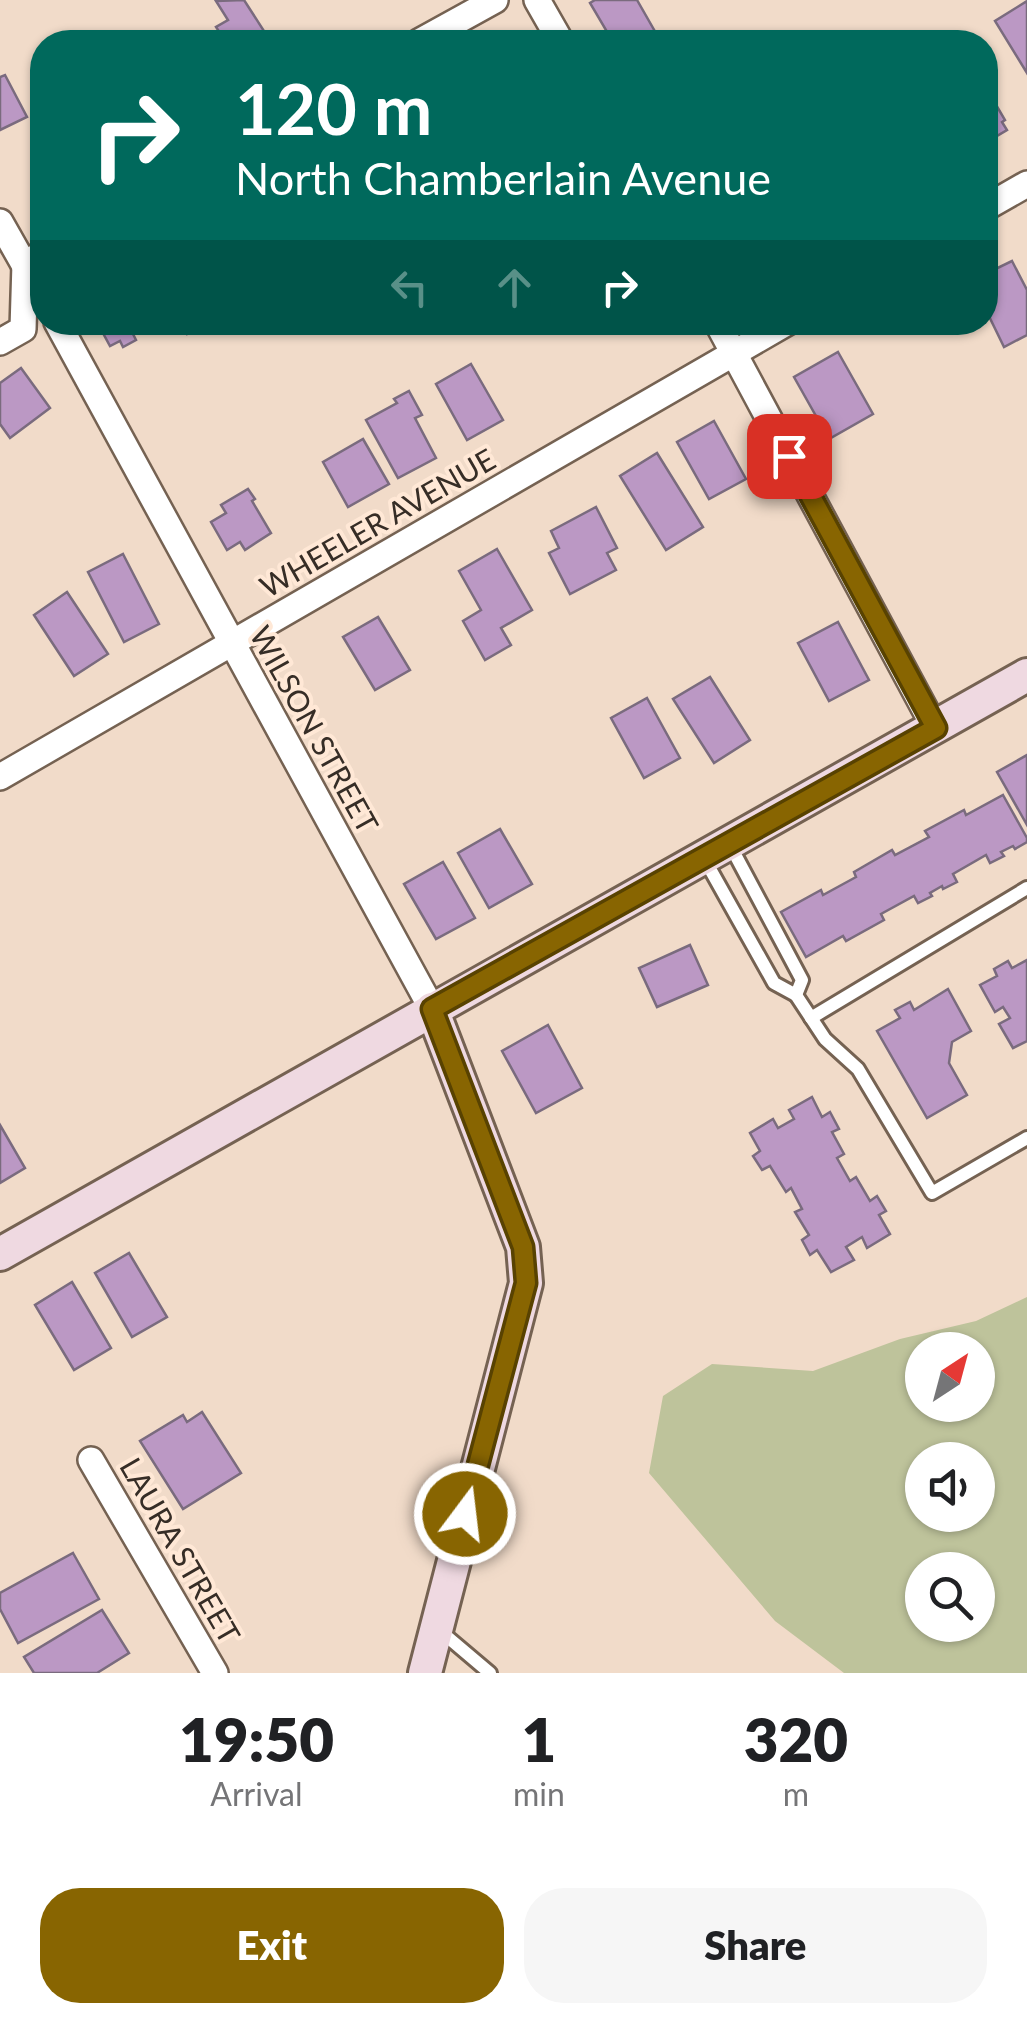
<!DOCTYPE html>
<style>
:root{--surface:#fff;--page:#f6f6f6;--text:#202124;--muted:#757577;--accent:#886501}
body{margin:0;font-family:Lato,sans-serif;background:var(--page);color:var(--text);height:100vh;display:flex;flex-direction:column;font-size:38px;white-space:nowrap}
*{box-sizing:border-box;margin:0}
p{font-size:32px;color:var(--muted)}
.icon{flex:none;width:55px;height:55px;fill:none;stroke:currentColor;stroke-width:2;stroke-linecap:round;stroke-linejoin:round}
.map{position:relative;height:1673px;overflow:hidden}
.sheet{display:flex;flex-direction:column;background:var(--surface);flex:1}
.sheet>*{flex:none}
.banner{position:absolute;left:30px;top:30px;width:968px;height:305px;border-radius:40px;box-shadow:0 2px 8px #0004;background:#00695c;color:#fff;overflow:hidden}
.needle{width:65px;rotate:36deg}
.buttons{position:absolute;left:905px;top:1332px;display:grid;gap:20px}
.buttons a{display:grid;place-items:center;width:90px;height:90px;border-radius:50%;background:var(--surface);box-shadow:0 2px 8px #0004;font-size:50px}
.pin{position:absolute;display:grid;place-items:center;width:85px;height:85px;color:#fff;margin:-42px;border-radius:20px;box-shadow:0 5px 15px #0006}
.me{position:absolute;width:110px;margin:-55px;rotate:15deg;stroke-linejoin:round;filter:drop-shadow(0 0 8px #0008)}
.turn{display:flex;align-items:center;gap:35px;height:210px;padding:0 40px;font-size:45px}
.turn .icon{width:130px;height:130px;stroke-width:2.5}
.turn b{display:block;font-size:70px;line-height:85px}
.lanes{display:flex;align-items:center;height:95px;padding:0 40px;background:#0003;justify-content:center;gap:50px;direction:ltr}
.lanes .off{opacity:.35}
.eta{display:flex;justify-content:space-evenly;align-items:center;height:170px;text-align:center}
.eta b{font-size:60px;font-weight:800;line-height:70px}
.primary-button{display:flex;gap:20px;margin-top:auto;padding:20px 40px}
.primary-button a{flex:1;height:115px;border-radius:40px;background:var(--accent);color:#fff;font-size:40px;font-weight:800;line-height:115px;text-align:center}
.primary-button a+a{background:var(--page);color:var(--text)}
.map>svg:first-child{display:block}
.green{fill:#bec39b;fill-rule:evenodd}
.building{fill:#bb98c4;stroke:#7a6b7e;stroke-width:2.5}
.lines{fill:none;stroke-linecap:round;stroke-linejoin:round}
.lane-casing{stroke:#756252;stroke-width:18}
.street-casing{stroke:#756252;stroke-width:30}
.secondary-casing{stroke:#756252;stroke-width:38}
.lane{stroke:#fff;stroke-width:12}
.street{stroke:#fff;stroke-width:25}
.secondary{stroke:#efd9e1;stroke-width:32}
.route-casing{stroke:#584201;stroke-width:25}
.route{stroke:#886501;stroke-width:18}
.labels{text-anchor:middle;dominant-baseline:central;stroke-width:8;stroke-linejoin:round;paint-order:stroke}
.street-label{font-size:30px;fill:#362d26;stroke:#ffe8d6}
</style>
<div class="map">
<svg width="1027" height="1673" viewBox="0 0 1027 1673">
<rect width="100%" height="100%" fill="#f1dbc9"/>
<!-- green -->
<path class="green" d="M1027,1297V1673H844L775,1621L649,1473L663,1396L712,1364L813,1371L900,1339L976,1321ZM922,1350H978V1405H922ZM922,1460H978V1515H922ZM922,1570H978V1625H922Z"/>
<!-- building -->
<g class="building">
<path d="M244,0L271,42H226L216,27L228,20L216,1Z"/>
<path d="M595,0H637L661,42H613L590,3Z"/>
<path d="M1027,1V73L995,21Z"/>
<path d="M5,75L27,117L0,130V77Z"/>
<path d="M985,86L1005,120L1002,122L1007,130L985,143Z"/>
<path d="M1012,261L1027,290V335L1004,347L985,308V274Z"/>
<path d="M97,322H146L147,326L133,334L136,340L123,347L120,341L110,346Z"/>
<path d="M180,322H207L187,334Z"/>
<path d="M838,352L873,414L829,439L794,377Z"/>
<path d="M471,364L503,420L467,440L436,384Z"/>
<path d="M21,368L50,408L10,438L0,424V383Z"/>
<path d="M409,391L422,415L415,418L436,458L398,478L366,420L397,403L394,399Z"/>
<path d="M714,421L746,479L709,499L677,442Z"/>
<path d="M363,439L389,484L348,507L323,462Z"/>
<path d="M657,453L703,527L666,550L620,476Z"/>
<path d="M248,489L255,499L252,501L271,533L245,550L240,542L227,550L211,522L226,513L221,505Z"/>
<path d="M596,507L617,548L607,553L616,570L570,594L549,553L559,548L551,531Z"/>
<path d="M497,549L532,610L501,628L511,645L485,660L463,621L481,610L459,571Z"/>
<path d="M123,554L159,624L124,642L88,572Z"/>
<path d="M67,592L108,654L74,676L34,615Z"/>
<path d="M378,617L410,670L375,690L343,637Z"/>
<path d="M838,622L869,680L829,701L798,643Z"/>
<path d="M710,677L750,740L714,763L673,699Z"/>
<path d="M647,698L680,758L644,778L611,718Z"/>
<path d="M1027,755V825L997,772Z"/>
<path d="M1003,795L1027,838V842L1015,849L1013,846L1001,852L1004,856L990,863L986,855L953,874L957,882L943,889L942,886L930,893L932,896L918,903L914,896L881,914L884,920L846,941L843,936L806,957L781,912L821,890L823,895L856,877L854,872L892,850L895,855L929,837L925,831L964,810L966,815Z"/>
<path d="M500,829L532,884L489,908L458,853Z"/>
<path d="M443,862L475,918L436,939L404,884Z"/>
<path d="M690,945L708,985L657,1007L639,968Z"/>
<path d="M1027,960V1041L1013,1048L999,1024L1010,1018L1003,1007L995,1012L980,985L997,976L994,969L1008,961L1012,968Z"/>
<path d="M948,989L971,1031L952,1042L949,1063L967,1095L927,1118L877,1031L900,1018L895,1010L910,1002L914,1010Z"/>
<path d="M548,1025L582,1088L536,1113L502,1051Z"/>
<path d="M812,1097L822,1117L830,1112L839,1129L832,1132L844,1154L837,1158L850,1181L856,1177L870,1201L877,1196L886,1211L879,1215L890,1234L867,1248L862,1237L846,1247L854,1260L831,1272L817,1250L810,1255L802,1240L809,1235L795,1212L802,1209L791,1188L786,1192L770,1166L762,1170L753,1156L760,1151L750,1133L773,1119L778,1128L794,1119L789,1110Z"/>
<path d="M0,1125L25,1168L0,1183Z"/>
<path d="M129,1253L167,1317L132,1337L95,1273Z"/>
<path d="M72,1282L111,1348L74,1370L35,1305Z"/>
<path d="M202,1412L241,1473L183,1509L140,1441L183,1415L187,1422Z"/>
<path d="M73,1553L99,1599L18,1643L0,1609V1593Z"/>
<path d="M102,1610L129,1653L97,1673H34L24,1657Z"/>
</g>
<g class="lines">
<defs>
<g id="lane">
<path d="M705,860L774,983L796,995L802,980L730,845"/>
<path d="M796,995L825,1039L858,1069L932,1193L1027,1138"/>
<path d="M811,1018L1027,888"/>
<path d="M438,1629L490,1673"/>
</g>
<g id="street">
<path d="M537,0L561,42"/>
<path d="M419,42L495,0"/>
<path d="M985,208L1027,184"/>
<path d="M0,222L42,296"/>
<path d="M57,322L432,1009"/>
<path d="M717,322L935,728"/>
<path d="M0,342L23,329L25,263L42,254"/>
<path d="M0,777L788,322"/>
<path d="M91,1460L215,1673"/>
</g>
<g id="secondary">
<path d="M0,1254L1027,675"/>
<path d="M425,1673L526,1283L523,1247L432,1009"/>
</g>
</defs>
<!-- lane casing -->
<use href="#lane" class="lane-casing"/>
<!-- street casing -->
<use href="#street" class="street-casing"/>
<!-- secondary casing -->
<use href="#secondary" class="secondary-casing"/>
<!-- lane -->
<use href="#lane" class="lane"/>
<!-- street -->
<use href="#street" class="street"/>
<!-- secondary -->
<use href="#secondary" class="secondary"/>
</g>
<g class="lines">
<defs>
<path id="route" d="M465,1514L526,1283L523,1247L432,1009L936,728L789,456"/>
</defs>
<!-- route casing -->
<use href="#route" class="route-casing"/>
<!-- route -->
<use href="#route" class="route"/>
</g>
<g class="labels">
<!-- street labels -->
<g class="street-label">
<text transform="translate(377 522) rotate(-30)">WHEELER AVENUE</text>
<text transform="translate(315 729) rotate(61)">WILSON STREET</text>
<text transform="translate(181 1550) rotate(60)">LAURA STREET</text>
</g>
</g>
</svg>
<div class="buttons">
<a><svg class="needle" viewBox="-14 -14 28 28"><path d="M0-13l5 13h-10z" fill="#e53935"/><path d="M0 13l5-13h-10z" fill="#757577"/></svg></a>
<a><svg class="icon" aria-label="sound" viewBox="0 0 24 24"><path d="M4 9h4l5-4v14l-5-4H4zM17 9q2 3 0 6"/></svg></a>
<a><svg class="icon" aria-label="search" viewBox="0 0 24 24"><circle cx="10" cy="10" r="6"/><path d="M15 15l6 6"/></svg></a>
</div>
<div class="pin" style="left:789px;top:456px;background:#d93025"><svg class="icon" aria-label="arrive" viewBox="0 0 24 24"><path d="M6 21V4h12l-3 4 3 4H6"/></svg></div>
<svg class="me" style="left:465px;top:1514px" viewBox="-20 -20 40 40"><circle r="17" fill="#886501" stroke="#fff" stroke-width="3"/><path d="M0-11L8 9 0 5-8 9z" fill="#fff"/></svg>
<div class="banner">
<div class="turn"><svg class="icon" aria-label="right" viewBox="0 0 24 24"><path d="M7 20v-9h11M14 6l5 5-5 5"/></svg><div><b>120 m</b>North Chamberlain Avenue</div></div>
<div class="lanes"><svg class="icon off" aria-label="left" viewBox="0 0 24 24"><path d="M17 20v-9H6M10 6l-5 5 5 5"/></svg><svg class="icon off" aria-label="ahead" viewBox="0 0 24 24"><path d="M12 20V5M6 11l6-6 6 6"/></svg><svg class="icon" aria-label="right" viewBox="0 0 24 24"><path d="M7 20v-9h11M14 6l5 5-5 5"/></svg></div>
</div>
</div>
<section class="sheet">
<div class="eta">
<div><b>19:50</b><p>Arrival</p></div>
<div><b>1</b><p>min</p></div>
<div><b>320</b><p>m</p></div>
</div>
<div class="primary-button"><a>Exit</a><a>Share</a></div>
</section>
